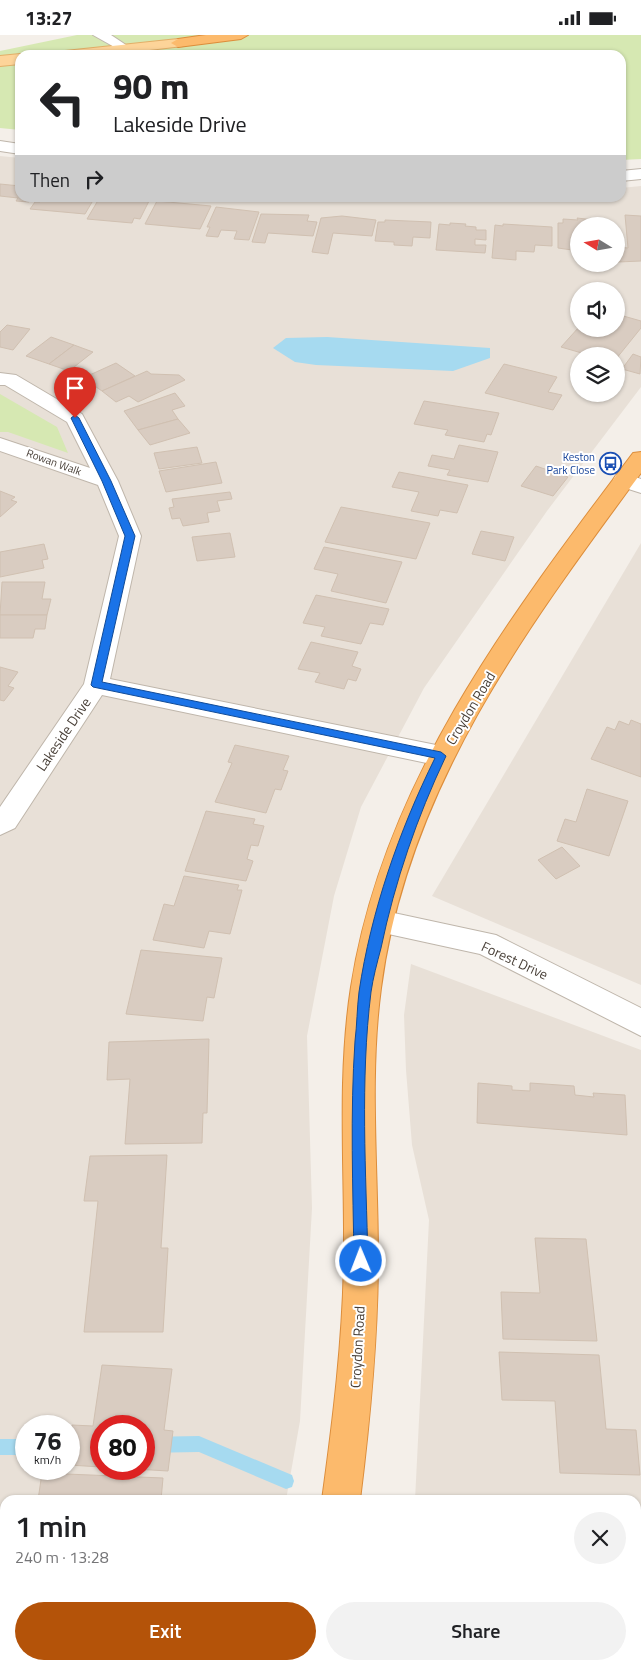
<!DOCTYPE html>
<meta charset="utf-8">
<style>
:root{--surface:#fff;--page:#f2f2f2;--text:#202124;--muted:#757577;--accent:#b45309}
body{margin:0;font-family:"Titillium Web",sans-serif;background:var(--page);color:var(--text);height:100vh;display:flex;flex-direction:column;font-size:19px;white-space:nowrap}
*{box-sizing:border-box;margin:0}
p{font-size:16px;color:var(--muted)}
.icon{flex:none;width:28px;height:28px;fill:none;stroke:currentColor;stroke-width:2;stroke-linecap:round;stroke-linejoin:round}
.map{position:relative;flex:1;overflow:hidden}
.details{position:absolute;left:0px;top:1460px;width:641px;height:175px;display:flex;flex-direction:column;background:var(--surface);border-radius:15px 15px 0 0;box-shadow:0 1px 4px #0004}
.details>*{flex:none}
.banner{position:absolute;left:15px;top:15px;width:611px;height:152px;border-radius:15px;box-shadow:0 1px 4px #0004;background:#fff;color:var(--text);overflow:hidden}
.needle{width:32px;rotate:281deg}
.tools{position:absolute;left:570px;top:182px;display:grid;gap:10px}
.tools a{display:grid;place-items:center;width:55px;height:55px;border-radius:50%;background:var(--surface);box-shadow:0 1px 4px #0004;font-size:25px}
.speed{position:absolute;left:15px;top:1380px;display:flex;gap:10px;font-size:25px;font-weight:700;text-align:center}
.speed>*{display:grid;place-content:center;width:65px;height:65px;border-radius:50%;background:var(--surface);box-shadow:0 1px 4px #0004;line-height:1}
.speed small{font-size:12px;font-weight:400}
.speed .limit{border:8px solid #d22;background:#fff;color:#111}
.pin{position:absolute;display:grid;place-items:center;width:42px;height:42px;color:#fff;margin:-51px -21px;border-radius:50% 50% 50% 0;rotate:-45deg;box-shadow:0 0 5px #0007}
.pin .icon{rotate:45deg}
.me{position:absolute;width:55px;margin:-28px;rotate:359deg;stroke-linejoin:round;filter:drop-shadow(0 0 4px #0008)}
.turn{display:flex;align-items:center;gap:18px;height:105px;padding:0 15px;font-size:22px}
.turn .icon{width:65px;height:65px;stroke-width:2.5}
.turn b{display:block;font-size:35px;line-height:42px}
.then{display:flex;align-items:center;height:48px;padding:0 15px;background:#0003;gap:10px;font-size:19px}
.round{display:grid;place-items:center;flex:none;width:52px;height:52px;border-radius:26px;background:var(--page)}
.headline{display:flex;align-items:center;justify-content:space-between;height:85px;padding:0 15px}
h1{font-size:30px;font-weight:600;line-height:38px}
.action{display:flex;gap:10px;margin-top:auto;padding:10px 15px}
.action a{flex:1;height:58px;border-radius:30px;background:var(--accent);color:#fff;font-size:20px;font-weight:600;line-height:58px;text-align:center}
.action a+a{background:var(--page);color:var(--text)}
.status{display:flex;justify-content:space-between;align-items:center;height:35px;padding:0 25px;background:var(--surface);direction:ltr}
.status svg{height:14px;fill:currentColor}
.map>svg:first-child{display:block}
.residential{fill:#e8e0d7;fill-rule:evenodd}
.green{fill:#d6e8b2}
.water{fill:#a6daf0}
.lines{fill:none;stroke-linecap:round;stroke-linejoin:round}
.stream{fill:#a6daf0;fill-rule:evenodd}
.building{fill:#d9ccc1;stroke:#d0c0b1}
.street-casing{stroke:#bfb6ab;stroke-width:2}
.primary-casing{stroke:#e2af68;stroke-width:2}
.highway-casing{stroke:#dc8d3b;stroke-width:2}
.street{fill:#fff;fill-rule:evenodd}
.primary{fill:#fdd499;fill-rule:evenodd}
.highway{fill:#fcba6c;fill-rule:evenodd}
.route{fill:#1a73e8;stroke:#114b97}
.labels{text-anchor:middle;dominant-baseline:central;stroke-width:4;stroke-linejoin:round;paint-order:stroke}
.far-transit-label{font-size:11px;fill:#164399;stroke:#fff;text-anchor:end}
.far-street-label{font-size:11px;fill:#483f37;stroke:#fff}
.street-label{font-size:14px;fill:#483f37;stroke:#fff}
</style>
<div class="status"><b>13:27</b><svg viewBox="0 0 49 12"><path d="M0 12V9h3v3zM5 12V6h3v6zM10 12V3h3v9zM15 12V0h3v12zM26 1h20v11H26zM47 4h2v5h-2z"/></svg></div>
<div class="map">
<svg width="641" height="1635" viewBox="0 0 641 1635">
<rect width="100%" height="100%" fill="#f4efe9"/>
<!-- residential -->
<g class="residential">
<path d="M0,121L20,123V162H621V153L641,151V352L547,476L424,653L361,772L334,861L307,1001L312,1173L300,1386L286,1465H5V1630H258L257,1635H0ZM579,191H616V229H579ZM579,256H616V294H579ZM579,321H616V359H579ZM26,1391H69V1434H26ZM101,1391H144V1434H101Z"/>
<path d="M641,508V950L432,861Z"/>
<path d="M411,929L641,1015V1635H407V1630H636V1465H415L429,1185L412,1110L406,1035L404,980Z"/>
</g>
<!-- green -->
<g class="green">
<path d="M77,0H641V124L621,125V20H20V95L0,93V16Z"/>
<path d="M0,359L57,392L68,418L8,397H0Z"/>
</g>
<!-- water -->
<path class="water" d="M327,302L490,313V323L453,336L316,330L295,327L273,313L286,303Z"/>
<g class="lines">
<!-- stream -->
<g class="stream">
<path d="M199,1401L292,1440L294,1446L292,1452L286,1454L199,1417L144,1418V1402Z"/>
<path d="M101,1403V1419L69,1420V1404Z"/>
<rect x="0" y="1404" width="26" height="16"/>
</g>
</g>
<!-- building -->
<g class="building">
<path d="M0,149L20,151V162H32L29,167L16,166L18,163L0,161Z"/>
<path d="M44,162H95L85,179L30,174L35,167H40Z"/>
<path d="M100,162H131L130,164L149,166L140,184L134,183L132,188L87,184Z"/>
<path d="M157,166L211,171L200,194L145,189Z"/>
<path d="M216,172L259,177L249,205L234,204L237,196L221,195L218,202L206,201L210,192H207Z"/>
<path d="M261,179L309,180L307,186L317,187L313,201L268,198L265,208L252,207Z"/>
<path d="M625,180L641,181V226L618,227L617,212L628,213Z"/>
<path d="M342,181L376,185L372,201L333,198L328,219L312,217L321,183Z"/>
<path d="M577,183L611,187L612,191H579V216L558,213V188H563V184L578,185Z"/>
<path d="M385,185L431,187L430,203L413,202L412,211L394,210V207L375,206L378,187H385Z"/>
<path d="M450,188L466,189L465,191L476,192V195H486V205L475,204V210H486L485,218L436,215L439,189L450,190Z"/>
<path d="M503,189L552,192V211L535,210L534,217L516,216V225L492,223L495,190L503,191Z"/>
<path d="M620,280L641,286V293L616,324V321H592L561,312L579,292L616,294V285Z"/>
<path d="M7,290L30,294L13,315L0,312V297Z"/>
<path d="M51,302L74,310L49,329L26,321Z"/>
<path d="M74,310L93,317L69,336L49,329Z"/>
<path d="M633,319L641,322L640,339L622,334Z"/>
<path d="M116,328L135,341L102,356L83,343Z"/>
<path d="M504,329L557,342L548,357L562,360L553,375L485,358Z"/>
<path d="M147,336L151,339L179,340L185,345L138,367L129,361L116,367L102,356Z"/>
<path d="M175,358L185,371L172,375L178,384L138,395L124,376Z"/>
<path d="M424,366L499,378L491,400L487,399L484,407L445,400L448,395L414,389Z"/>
<path d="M178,384L190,398L150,410L138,395Z"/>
<path d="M459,410L498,417L488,447L447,440L450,435L428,431L432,420L454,424Z"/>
<path d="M197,412L202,428L159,434L154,418Z"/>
<path d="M216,427L222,448L166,457L159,436Z"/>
<path d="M536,431L568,442L553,461L521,451Z"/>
<path d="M399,437L468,450L457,478L440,475L438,481L411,476L419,457L392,452Z"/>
<path d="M0,456L15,462L11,465L17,467L0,482Z"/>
<path d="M230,457L232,464L217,466L220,476L207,478L209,487L183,491L180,483L172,484L169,473L174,472L172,464Z"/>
<path d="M341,472L430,488L416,524L325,507Z"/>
<path d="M481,496L514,502L505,526L472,519Z"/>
<path d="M230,498L235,522L197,526L192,502Z"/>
<path d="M44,509L48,524L42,525L44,533L0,542V517Z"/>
<path d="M324,512L402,527L386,568L331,556L338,539L314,534Z"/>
<path d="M2,547H45L42,564H51L47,580H0Z"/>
<path d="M316,560L389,574L383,590L370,588L361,609L321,601L325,592L303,588Z"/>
<path d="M0,580H47L45,594H35L33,603H0Z"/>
<path d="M311,607L358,617L352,631L361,634L356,646L348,644L344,654L315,647L320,638L298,634Z"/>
<path d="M0,632L18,637L8,651L14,653L4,666L0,665Z"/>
<path d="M631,685L641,689V742L591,724L607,692L615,695L619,686L629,690Z"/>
<path d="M235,710L289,721L283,735L288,736L281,755L275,754L266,778L215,767L232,728L228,727Z"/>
<path d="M587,754L628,766L609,821L557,806L565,784L576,787Z"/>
<path d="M206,776L255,784L253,789L264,791L258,811L251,810L247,824L253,826L246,846L185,836Z"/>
<path d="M562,812L580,831L556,844L538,825Z"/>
<path d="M184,841L239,850L237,855H242L230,899L209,896L204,913L153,905L164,869L174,871Z"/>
<path d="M141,915L222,923L214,963L207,962L203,986L126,979Z"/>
<path d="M209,1004L207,1078H203L202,1108L125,1109L130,1044L107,1045L109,1007Z"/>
<path d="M478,1048L512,1051V1055L530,1056V1048L574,1051L575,1060L594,1062L593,1058L625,1060L627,1100L477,1088Z"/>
<path d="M167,1120L161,1213H168L163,1297H84L98,1166H84L90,1121Z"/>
<path d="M535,1203L586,1204L597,1306L503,1304L501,1257L540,1258Z"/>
<path d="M499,1317L599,1320L606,1394L636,1395L640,1440L560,1438L555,1366L502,1365Z"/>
<path d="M102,1330L172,1334L164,1395L173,1396L168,1436L135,1434H144V1391H101V1432L69,1430L72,1390L93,1391Z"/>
<path d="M42,1438L163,1443L161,1465H38Z"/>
<path d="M636,1487L641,1488V1635H571V1630H636Z"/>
<path d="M38,1630H129L128,1635H36Z"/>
</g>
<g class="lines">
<defs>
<g id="street">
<path d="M93,0H111L132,14L125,18Z"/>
<path d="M0,106L20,109V119L0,116Z"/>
<path d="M641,134V144L621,146V136Z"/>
<path d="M0,338L16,340L82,379L118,446L141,501L110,644L441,711L450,714L454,721L450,728L441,731L102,660L15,793L0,800V772L84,649L119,501L98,450L0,416V403L90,433L67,387L5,350H0Z"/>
<path d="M624,438L641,444V458L616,450L613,445L616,440Z"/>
<path d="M380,875L496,900L641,973V1001L480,919L370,895L366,887L370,879Z"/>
</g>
<g id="primary">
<path d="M178,4L185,8L183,11L107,20H58L65,16Z"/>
<path d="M20,19L22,20H20V29L0,31V21Z"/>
</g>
<g id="highway">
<path d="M206,0H248L241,4L178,12L171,8L178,4Z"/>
<path d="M641,417V438C525,595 407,754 381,953C369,1043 378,1133 378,1223C378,1304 370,1385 360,1465H322C333,1385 343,1304 344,1223C345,1133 337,1042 351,952C383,746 511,580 633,418Z"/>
<rect x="298" y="1630" width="40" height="5"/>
</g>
</defs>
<!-- street casing -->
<use href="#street" class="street-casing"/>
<!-- primary casing -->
<use href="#primary" class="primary-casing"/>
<!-- highway casing -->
<use href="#highway" class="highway-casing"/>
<!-- street -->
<use href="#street" class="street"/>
<!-- primary -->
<use href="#primary" class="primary"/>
<!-- highway -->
<use href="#highway" class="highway"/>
</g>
<!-- route -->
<path class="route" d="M75,380L79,383L111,446L135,501L102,647L441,717L446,721C417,782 395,846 381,913C377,928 373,943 371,957C360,1046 366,1137 368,1226L366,1230L361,1232L356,1230L354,1226C353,1152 350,1079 355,1006C357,990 357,973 359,957C371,876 399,796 435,723L93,652L91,650L125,501L102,446L71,383Z"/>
<!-- icons -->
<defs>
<symbol id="bus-ring" viewBox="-11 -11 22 22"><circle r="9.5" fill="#fff" stroke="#1a4fb4" stroke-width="1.5"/><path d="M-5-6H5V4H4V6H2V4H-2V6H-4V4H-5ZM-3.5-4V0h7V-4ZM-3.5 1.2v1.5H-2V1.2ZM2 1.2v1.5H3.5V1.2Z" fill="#1a4fb4"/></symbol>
</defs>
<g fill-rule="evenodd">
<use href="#bus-ring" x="598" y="416" width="25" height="25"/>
</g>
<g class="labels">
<!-- far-transit labels -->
<g class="far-transit-label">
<text x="595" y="422">Keston<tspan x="595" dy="13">Park Close</tspan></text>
</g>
<!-- far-street labels -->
<g class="far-street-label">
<text transform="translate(54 427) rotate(20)">Rowan Walk</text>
</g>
<!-- street labels -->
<g class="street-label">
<text transform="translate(470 673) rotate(-59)">Croydon Road</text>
<text transform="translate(63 699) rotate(-56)">Lakeside Drive</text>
<text transform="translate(515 925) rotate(25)">Forest Drive</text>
<text transform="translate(357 1312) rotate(-87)">Croydon Road</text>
</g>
</g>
</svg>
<div class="tools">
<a><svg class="needle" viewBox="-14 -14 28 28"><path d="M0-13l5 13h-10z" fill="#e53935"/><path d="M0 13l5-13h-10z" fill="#757577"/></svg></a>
<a><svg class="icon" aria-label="sound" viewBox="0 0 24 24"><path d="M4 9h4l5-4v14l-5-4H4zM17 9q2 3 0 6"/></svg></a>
<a><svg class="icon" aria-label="layers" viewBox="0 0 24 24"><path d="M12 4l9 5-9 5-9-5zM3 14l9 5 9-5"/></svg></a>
</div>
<div class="speed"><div>76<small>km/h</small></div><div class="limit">80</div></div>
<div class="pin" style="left:75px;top:383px;background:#d93025"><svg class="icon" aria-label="arrive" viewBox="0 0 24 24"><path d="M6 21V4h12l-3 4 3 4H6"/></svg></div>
<svg class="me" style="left:361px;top:1226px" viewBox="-20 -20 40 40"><circle r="17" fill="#1a73e8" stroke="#fff" stroke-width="3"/><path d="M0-11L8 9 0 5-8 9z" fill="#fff"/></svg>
<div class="banner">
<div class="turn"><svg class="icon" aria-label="left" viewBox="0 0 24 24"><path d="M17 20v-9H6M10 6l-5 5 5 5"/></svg><div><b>90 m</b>Lakeside Drive</div></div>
<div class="then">Then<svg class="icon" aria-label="right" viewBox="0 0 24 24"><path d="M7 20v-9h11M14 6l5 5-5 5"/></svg></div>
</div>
<section class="details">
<div class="headline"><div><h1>1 min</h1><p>240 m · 13:28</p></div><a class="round"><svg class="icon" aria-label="close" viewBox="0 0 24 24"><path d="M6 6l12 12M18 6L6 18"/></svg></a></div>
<div class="action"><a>Exit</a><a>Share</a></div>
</section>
</div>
